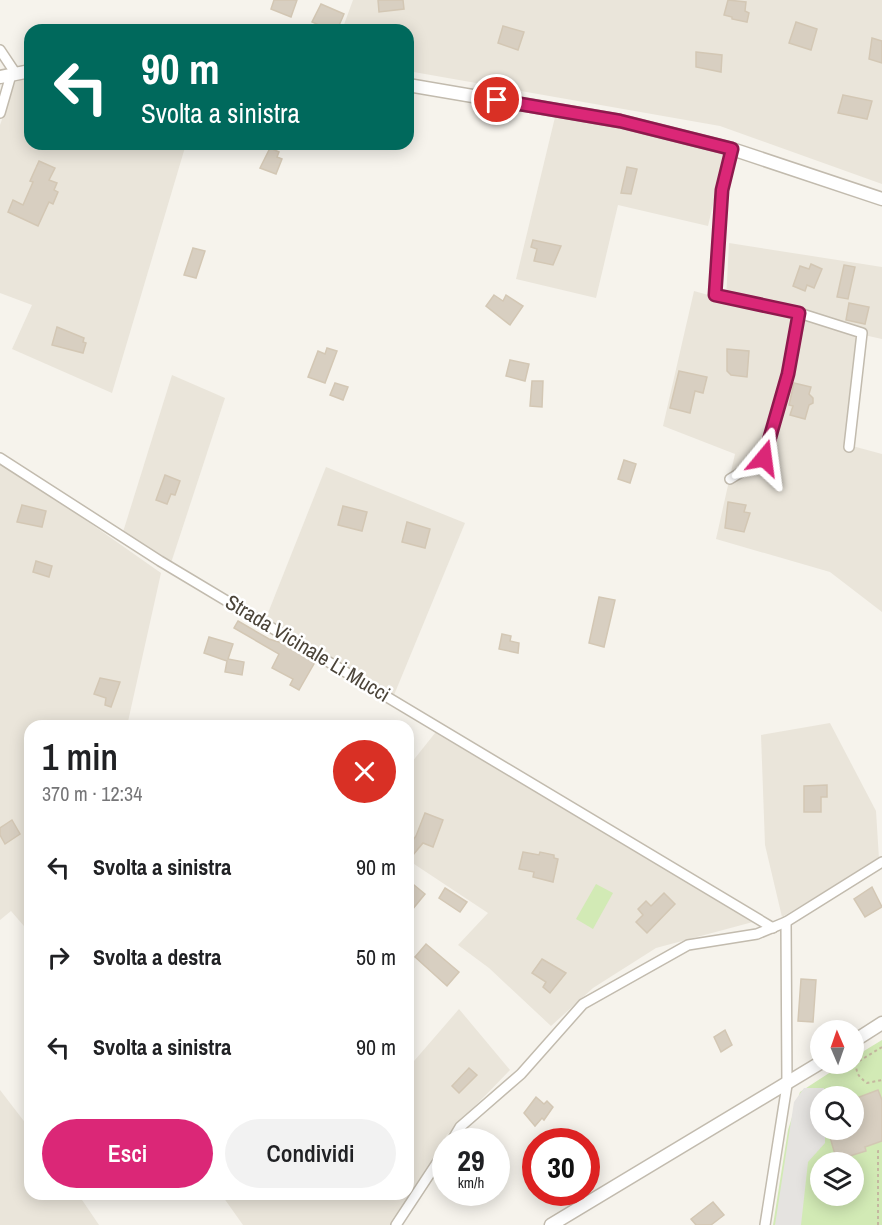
<!DOCTYPE html>
<html lang="it">
<meta charset="utf-8">
<style>
:root{--surface:#fff;--page:#f2f2f2;--text:#202124;--muted:#757577;--accent:#db2777}
body{margin:0;font-family:"Archivo Narrow",sans-serif;background:var(--page);color:var(--text);height:100vh;display:flex;flex-direction:column;font-size:22px;white-space:nowrap}
*{box-sizing:border-box;margin:0}
p{font-size:20px;color:var(--muted)}
.icon{flex:none;width:33px;height:33px;fill:none;stroke:currentColor;stroke-width:2;stroke-linecap:round;stroke-linejoin:round}
.map{position:relative;flex:1;overflow:hidden}
.side{position:absolute;left:24px;top:720px;width:390px;height:480px;display:flex;flex-direction:column;background:var(--surface);border-radius:18px;box-shadow:0 3px 15px #0003}
.side>*{flex:none}
.banner{position:absolute;left:24px;top:24px;width:390px;height:126px;border-radius:18px;box-shadow:0 3px 15px #0003;background:#00695c;color:#fff;overflow:hidden}
.needle{width:39px;rotate:358deg}
.fabs{position:absolute;left:810px;top:1020px;display:grid;gap:12px}
.fabs a{display:grid;place-items:center;width:54px;height:54px;border-radius:50%;background:var(--surface);box-shadow:0 3px 15px #0003;font-size:30px}
.speed{position:absolute;left:432px;top:1128px;display:flex;gap:12px;font-size:30px;font-weight:700;text-align:center}
.speed>*{display:grid;place-content:center;width:78px;height:78px;border-radius:50%;background:var(--surface);box-shadow:0 3px 15px #0003;line-height:1}
.speed small{font-size:15px;font-weight:400}
.speed .limit{border:9px solid #d22;background:#fff;color:#111}
.pin{position:absolute;display:grid;place-items:center;width:51px;height:51px;color:#fff;margin:-26px;border:3px solid #fff;border-radius:50%;box-shadow:0 2px 6px #0007}
.me{position:absolute;width:66px;margin:-33px;rotate:16deg;stroke-linejoin:round;filter:drop-shadow(0 0 4px #0008)}
.turn{display:flex;align-items:center;gap:21px;height:126px;padding:0 18px;font-size:27px}
.turn .icon{width:78px;height:78px;stroke-width:2.5}
.turn b{display:block;font-size:42px;line-height:51px}
.round{display:grid;place-items:center;flex:none;width:63px;height:63px;border-radius:32px;background:var(--page)}
.headline{display:flex;align-items:center;justify-content:space-between;height:102px;padding:0 18px}
h1{font-size:36px;font-weight:600;line-height:45px}
.cta{display:flex;gap:12px;margin-top:auto;padding:12px 18px}
.cta a{flex:1;height:69px;border-radius:36px;background:var(--accent);color:#fff;font-size:24px;font-weight:600;line-height:69px;text-align:center}
.cta a+a{background:var(--page);color:var(--text)}
ul{padding:0;list-style:none}
li{display:flex;align-items:center;gap:18px;height:90px;padding:0 18px}
li div{flex:1}
li b{display:block;font-size:22px}
li em{font-style:normal}
.map>svg:first-child{display:block}
.residential{fill:#eae5da}
.green{fill:#d2eab5;fill-rule:evenodd}
.parking{fill:#e5e3e0}
.building{fill:#d8cfc1;stroke:#d3c7b4;stroke-width:1.5}
.lines{fill:none;stroke-linecap:round;stroke-linejoin:round}
.minor-casing{stroke:#c2bbae;stroke-width:12}
.tertiary-casing{stroke:#c2bbae;stroke-width:15}
.path{stroke:#c4b79f;stroke-width:2;stroke-dasharray:3 3;stroke-linecap:butt}
.minor{stroke:#fff;stroke-width:9}
.tertiary{stroke:#fff;stroke-width:12}
.route-casing{stroke:#8e194d;stroke-width:15}
.route{stroke:#db2777;stroke-width:10}
.labels{text-anchor:middle;dominant-baseline:central;stroke-width:5;stroke-linejoin:round;paint-order:stroke}
.street-label{font-size:21px;fill:#4b4439;stroke:#fff}
</style>
<div class="map">
<svg width="882" height="1225" viewBox="0 0 882 1225">
<rect width="100%" height="100%" fill="#f6f3ec"/>
<!-- residential -->
<g class="residential">
<path d="M353,0H882V184L720,126L408,71V30H342Z"/>
<path d="M30,73V144H186L112,393L12,349L32,305L0,293V125L18,75Z"/>
<path d="M556,113L725,153L708,226L618,205L596,298L516,279Z"/>
<path d="M729,243L882,267V339L864,335L845,444L882,454V612L830,572L716,539L735,454L663,426L694,291L726,300Z"/>
<path d="M172,375L225,398L171,563L123,532Z"/>
<path d="M0,460L161,573L127,726H30V933L11,911L0,920Z"/>
<path d="M326,467L465,523L394,695L264,623Z"/>
<path d="M830,723L876,811L879,859L782,917L765,845L761,735Z"/>
<path d="M439,728L764,919L656,948L593,988L551,1026L489,968L458,945L488,913L408,860V767Z"/>
<path d="M459,1009L510,1070L447,1135L397,1225H243L221,1194H408V1068Z"/>
<path d="M0,1090L30,1129V1194H78L99,1225H0Z"/>
</g>
<!-- green -->
<g class="green">
<path d="M596,884L613,893L593,929L576,919Z"/>
<path d="M882,1040V1225H773L788,1130L800,1092L843,1064H854V1057ZM820,1096H854V1130H820ZM820,1162H854V1196H820Z"/>
</g>
<!-- parking -->
<path class="parking" d="M804,1088H824V1096H820V1130H825V1143L808,1162L801,1225H775L794,1102Z"/>
<!-- building -->
<g class="building">
<path d="M274,0H297L291,17L271,9Z"/>
<path d="M378,0H403L404,9L379,12Z"/>
<path d="M728,0L746,2L745,11L749,13L747,22L732,19V17L724,15Z"/>
<path d="M321,4L344,14L337,30H330L312,22Z"/>
<path d="M796,22L817,29L811,50L789,43Z"/>
<path d="M503,26L524,32L518,50L498,43Z"/>
<path d="M872,38L882,41V63L869,59Z"/>
<path d="M696,52L722,55L721,72L696,67Z"/>
<path d="M843,95L872,101L867,119L838,113Z"/>
<path d="M270,148L279,152L277,157L282,159L276,174L260,168Z"/>
<path d="M39,161L55,168L49,180L57,183L54,190L58,192L53,204L49,202L38,226L8,212L13,200L23,205L33,182L30,181Z"/>
<path d="M627,167L637,169L631,194L621,193Z"/>
<path d="M533,240L561,246L553,265L534,261L537,249L531,247Z"/>
<path d="M193,248L205,251L196,278L184,275Z"/>
<path d="M811,264L822,269L814,288L807,285L805,291L793,286L800,266L809,269Z"/>
<path d="M844,265L855,267L848,299L837,297Z"/>
<path d="M494,295L503,301L506,295L523,306L510,325L486,306Z"/>
<path d="M849,303L869,307L865,324L846,320Z"/>
<path d="M57,327L84,338L83,342L86,343L83,353L52,345Z"/>
<path d="M327,348L337,351L325,383L308,377L318,351L325,354Z"/>
<path d="M727,349L749,351L747,377L731,375L727,371Z"/>
<path d="M510,360L529,364L525,381L506,376Z"/>
<path d="M679,371L707,377L703,393L695,391L690,413L670,408Z"/>
<path d="M532,381H543L542,407L530,406Z"/>
<path d="M335,383L348,387L343,400L330,395Z"/>
<path d="M794,383L811,387L809,394L813,398V403L809,405L805,419L790,415L793,406L789,405Z"/>
<path d="M624,460L636,464L630,483L618,479Z"/>
<path d="M165,475L180,481L175,495L171,494L167,504L156,500Z"/>
<path d="M728,502L746,505L744,512L750,513L744,532L725,528Z"/>
<path d="M22,505L46,511L42,527L17,522Z"/>
<path d="M343,506L367,512L362,531L338,525Z"/>
<path d="M407,522L430,529L425,548L402,542Z"/>
<path d="M36,561L52,566L49,577L33,572Z"/>
<path d="M599,597L615,600L604,647L589,643Z"/>
<path d="M238,621L269,639L285,644L315,662L299,690L290,685L293,679L272,668L279,654L234,628Z"/>
<path d="M502,634L511,636L510,641L519,643L518,653L499,649Z"/>
<path d="M209,637L233,644L228,659L244,662L242,675L225,672L227,661L204,653Z"/>
<path d="M100,678L120,682L111,707L105,705L106,698L94,694Z"/>
<path d="M827,785V797H821V812H804V786Z"/>
<path d="M425,813L443,820L433,847L423,843L408,861V847L416,836Z"/>
<path d="M12,820L20,834L5,844L0,835V828Z"/>
<path d="M523,852L539,855L540,852L554,855V858L558,859L553,882L533,877L534,872L519,869Z"/>
<path d="M408,880L425,894L408,915Z"/>
<path d="M872,887L882,907L865,917L854,899Z"/>
<path d="M445,888L467,902L460,912L439,898Z"/>
<path d="M664,893L675,904L647,933L636,922L643,915L638,909L646,901L651,906Z"/>
<path d="M426,944L459,972L447,986L415,957Z"/>
<path d="M542,959L566,973L550,993L543,987L546,982L532,973Z"/>
<path d="M801,979L816,980L813,1022L798,1021Z"/>
<path d="M725,1030L732,1045L721,1052L714,1037Z"/>
<path d="M469,1068L477,1075L459,1093L452,1086Z"/>
<path d="M878,1090L882,1100V1141L865,1147L866,1151L843,1158H836L828,1130H854V1099Z"/>
<path d="M536,1097L544,1104L547,1101L553,1107L544,1120L542,1118L535,1126L524,1113Z"/>
<path d="M713,1202L724,1215L711,1225H696L691,1219Z"/>
</g>
<g class="lines">
<defs>
<g id="minor">
<path d="M0,50L16,74"/>
<path d="M0,113L11,75"/>
<path d="M732,149L722,190L715,295L799,313L862,333L849,447"/>
<path d="M0,458L160,561L773,928"/>
<path d="M730,479L764,458L788,374L799,313"/>
<path d="M451,1142L460,1127L521,1074L583,1004L688,945L757,934L786,922L882,862"/>
<path d="M396,1225L446,1149"/>
<path d="M765,1225L787,1085L786,922"/>
</g>
<g id="tertiary">
<path d="M0,77L30,71"/>
<path d="M408,85L620,121L732,149L882,199"/>
<path d="M854,1041L882,1023"/>
<path d="M551,1225L820,1063"/>
</g>
</defs>
<!-- minor casing -->
<use href="#minor" class="minor-casing"/>
<!-- tertiary casing -->
<use href="#tertiary" class="tertiary-casing"/>
<!-- path -->
<g class="path">
<path d="M882,1047L856,1063C856,1074 859,1077 867,1083L882,1080"/>
<path d="M878,1225V1151H882"/>
</g>
<!-- minor -->
<use href="#minor" class="minor"/>
<!-- tertiary -->
<use href="#tertiary" class="tertiary"/>
</g>
<g class="lines">
<defs>
<path id="route" d="M497,100L620,121L732,149L722,190L715,295L799,313L788,374L764,458"/>
</defs>
<!-- route casing -->
<use href="#route" class="route-casing"/>
<!-- route -->
<use href="#route" class="route"/>
</g>
<g class="labels">
<!-- street labels -->
<g class="street-label">
<text transform="translate(308 648) rotate(31)">Strada Vicinale Li Mucci</text>
</g>
</g>
</svg>
<div class="fabs">
<a><svg class="needle" viewBox="-14 -14 28 28"><path d="M0-13l5 13h-10z" fill="#e53935"/><path d="M0 13l5-13h-10z" fill="#757577"/></svg></a>
<a><svg class="icon" aria-label="search" viewBox="0 0 24 24"><circle cx="10" cy="10" r="6"/><path d="M15 15l6 6"/></svg></a>
<a><svg class="icon" aria-label="layers" viewBox="0 0 24 24"><path d="M12 4l9 5-9 5-9-5zM3 14l9 5 9-5"/></svg></a>
</div>
<div class="speed"><div>29<small>km/h</small></div><div class="limit">30</div></div>
<div class="pin" style="left:497px;top:100px;background:#d93025"><svg class="icon" aria-label="arrive" viewBox="0 0 24 24"><path d="M6 21V4h12l-3 4 3 4H6"/></svg></div>
<svg class="me" style="left:764px;top:458px" viewBox="-20 -20 40 40"><path d="M0-17L14 15 0 8-14 15z" fill="#db2777" stroke="#fff" stroke-width="4"/></svg>
<div class="banner">
<div class="turn"><svg class="icon" aria-label="left" viewBox="0 0 24 24"><path d="M17 20v-9H6M10 6l-5 5 5 5"/></svg><div><b>90 m</b>Svolta a sinistra</div></div>
</div>
<section class="side">
<div class="headline"><div><h1>1 min</h1><p>370 m · 12:34</p></div><a class="round" style="background:#d93025;color:#fff"><svg class="icon" aria-label="close" viewBox="0 0 24 24"><path d="M6 6l12 12M18 6L6 18"/></svg></a></div>
<ul>
<li><svg class="icon" aria-label="left" viewBox="0 0 24 24"><path d="M17 20v-9H6M10 6l-5 5 5 5"/></svg><div><b>Svolta a sinistra</b></div><em>90 m</em></li>
<li><svg class="icon" aria-label="right" viewBox="0 0 24 24"><path d="M7 20v-9h11M14 6l5 5-5 5"/></svg><div><b>Svolta a destra</b></div><em>50 m</em></li>
<li><svg class="icon" aria-label="left" viewBox="0 0 24 24"><path d="M17 20v-9H6M10 6l-5 5 5 5"/></svg><div><b>Svolta a sinistra</b></div><em>90 m</em></li>
</ul>
<div class="cta"><a>Esci</a><a>Condividi</a></div>
</section>
</div>
